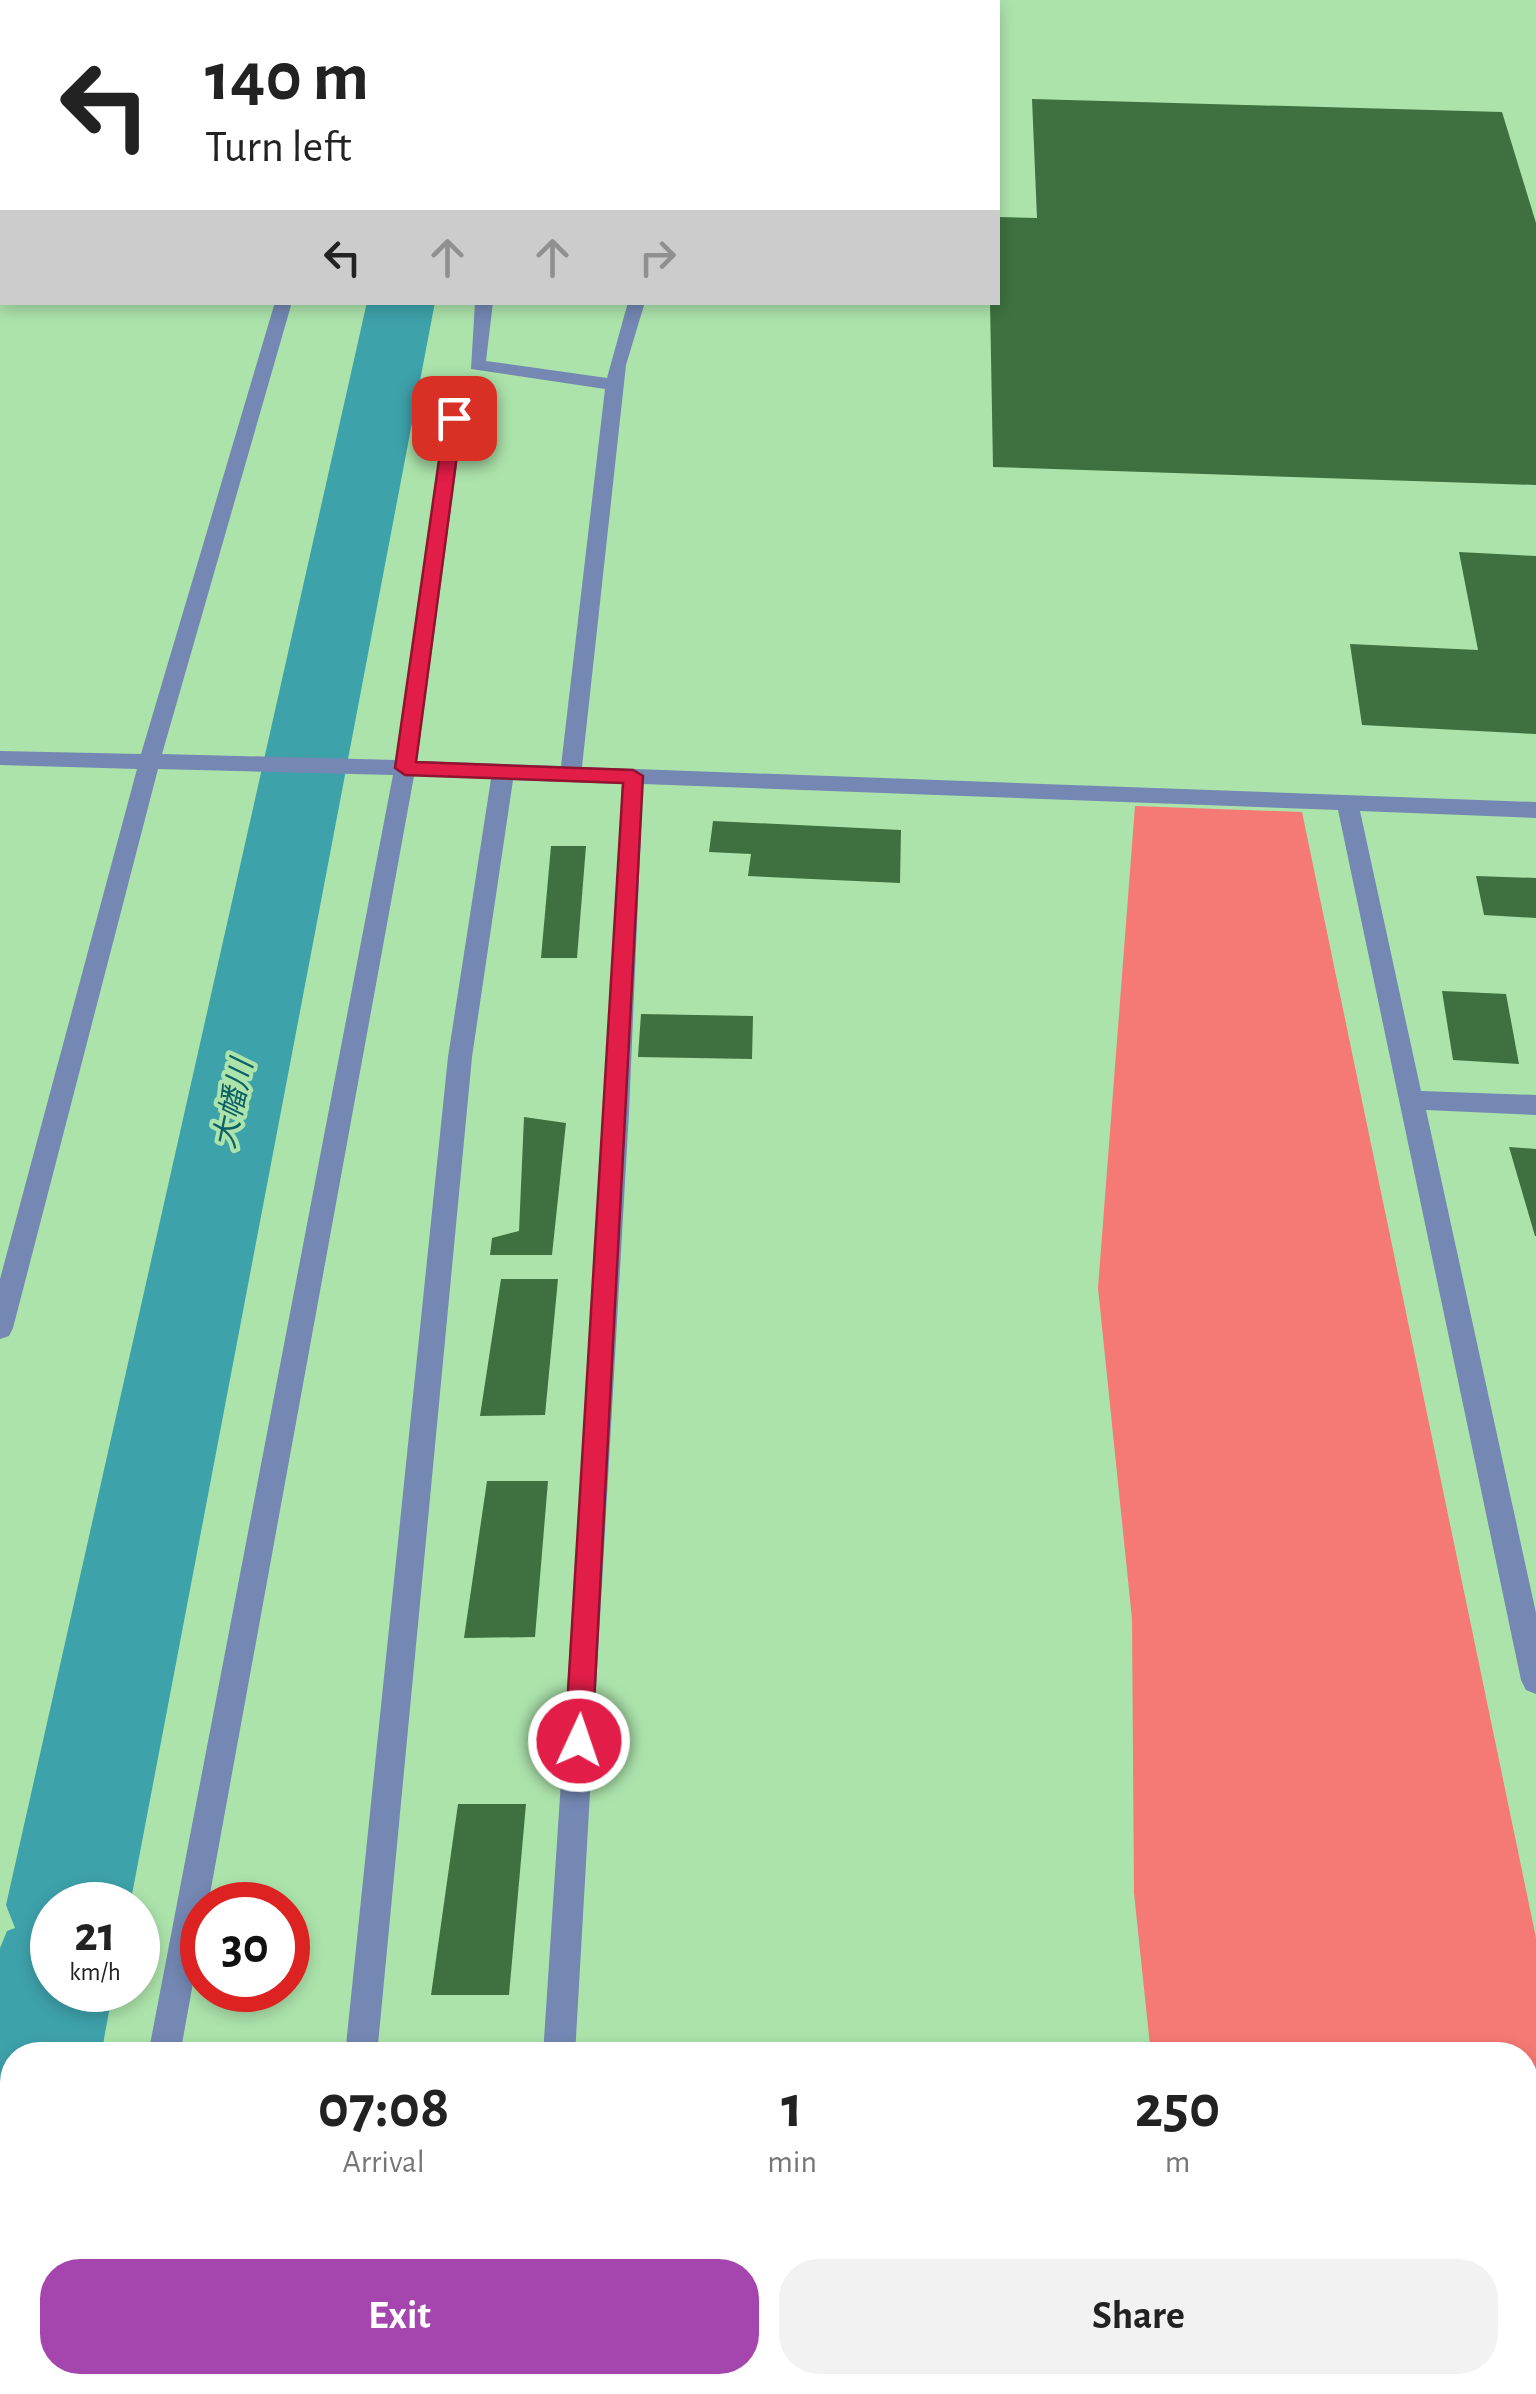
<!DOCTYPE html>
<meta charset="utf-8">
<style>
:root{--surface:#fff;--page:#f2f2f2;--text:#222;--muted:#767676;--accent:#a546ae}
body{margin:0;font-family:"Alegreya Sans","Noto Sans JP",sans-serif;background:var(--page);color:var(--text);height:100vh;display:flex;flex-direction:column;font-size:38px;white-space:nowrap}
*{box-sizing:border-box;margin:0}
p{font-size:32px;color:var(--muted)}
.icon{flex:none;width:55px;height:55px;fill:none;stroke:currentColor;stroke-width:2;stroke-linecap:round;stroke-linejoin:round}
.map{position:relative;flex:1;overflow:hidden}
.details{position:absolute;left:0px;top:2042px;width:1538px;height:352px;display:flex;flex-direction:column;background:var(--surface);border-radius:40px 40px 0 0;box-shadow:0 5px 15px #0003}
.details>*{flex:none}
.banner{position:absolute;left:0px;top:0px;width:1000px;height:305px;box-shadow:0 5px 15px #0003;background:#fff;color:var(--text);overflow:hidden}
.speed{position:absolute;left:30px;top:1882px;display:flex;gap:20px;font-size:50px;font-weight:700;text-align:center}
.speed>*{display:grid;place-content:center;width:130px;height:130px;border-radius:50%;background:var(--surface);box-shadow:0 5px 15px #0003;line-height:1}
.speed small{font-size:25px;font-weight:400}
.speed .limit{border:15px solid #d22;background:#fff;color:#111}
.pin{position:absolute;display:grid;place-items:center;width:85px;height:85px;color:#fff;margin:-42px;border-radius:20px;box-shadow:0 5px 15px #0006}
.me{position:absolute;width:110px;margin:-55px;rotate:3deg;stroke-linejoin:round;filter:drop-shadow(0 0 8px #0008)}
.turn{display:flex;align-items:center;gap:35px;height:210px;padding:0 40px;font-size:45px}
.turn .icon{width:130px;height:130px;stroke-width:2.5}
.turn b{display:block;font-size:70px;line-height:85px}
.lanes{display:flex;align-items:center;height:95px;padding:0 40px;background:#0003;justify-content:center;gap:50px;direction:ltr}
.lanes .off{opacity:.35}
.eta{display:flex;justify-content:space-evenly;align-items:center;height:170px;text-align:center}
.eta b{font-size:60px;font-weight:700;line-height:70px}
.button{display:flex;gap:20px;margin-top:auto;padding:20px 40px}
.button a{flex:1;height:115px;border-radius:40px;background:var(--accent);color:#fff;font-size:40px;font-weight:700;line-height:115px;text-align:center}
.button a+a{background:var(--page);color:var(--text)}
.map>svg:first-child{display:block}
.forest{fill:#f57974}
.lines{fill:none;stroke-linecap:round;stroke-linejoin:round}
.river{fill:#3ea2ab;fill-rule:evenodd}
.building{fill:#3e713f}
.minor{fill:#7488b3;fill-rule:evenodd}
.route{fill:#e11d48;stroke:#92132f;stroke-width:2.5}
.labels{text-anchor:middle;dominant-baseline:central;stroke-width:8;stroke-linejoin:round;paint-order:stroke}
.water-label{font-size:30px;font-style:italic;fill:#0c6067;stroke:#ace3ab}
</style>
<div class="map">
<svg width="1536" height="2394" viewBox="0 0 1536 2394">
<rect width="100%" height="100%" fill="#ace3ab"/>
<!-- forest -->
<path class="forest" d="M1135,806L1302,812L1536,1938V2394H1187L1186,2383L1525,2382V2055H1151L1134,1893L1132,1619L1098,1288Z"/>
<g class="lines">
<!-- river -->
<path class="river" d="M367,302H435L130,1905H52V1990H113L101,2055H12V2286L0,2291V1948L7,1931L15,1928L6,1905Z"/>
</g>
<!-- building -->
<g class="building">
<path d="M1032,99L1502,112L1536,223V485L993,467L990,302H998V217L1037,218Z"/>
<path d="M1459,552L1536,556V734L1362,725L1350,644L1478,650Z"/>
<path d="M713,821L901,830L900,883L748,876L751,854L709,852Z"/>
<path d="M551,846H586L577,958H541Z"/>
<path d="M1476,876L1536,878V918L1484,915Z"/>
<path d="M1442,991L1506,994L1519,1064L1453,1060Z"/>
<path d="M641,1014L753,1016L752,1059L638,1057Z"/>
<path d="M524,1117L566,1123L552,1255H490L492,1238L519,1231Z"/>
<path d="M1509,1147L1536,1149V1236H1535Z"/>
<path d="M501,1279H558L545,1415L480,1416Z"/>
<path d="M487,1481H548L535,1637L464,1638Z"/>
<path d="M458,1804H526L509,1995H431Z"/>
<path d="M413,2382H493L492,2394H411Z"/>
</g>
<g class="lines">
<!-- minor -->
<g class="minor">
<rect x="718" y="0" width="14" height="2"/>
<path d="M275,302H292L162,754L396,760L445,418L454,412L463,418L417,761L561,766L605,389L471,369L475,302H493L486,361L607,378L628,302H645L626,365L582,767L1536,802V818L1360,811L1421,1091L1536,1095V1115L1426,1110L1536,1613V1694L1526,1690L1521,1680L1338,810L643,784L629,1112L575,2055H543L605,1112L622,784L513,780L472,1057L377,2055H345L448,1057L491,779L414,776L208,1905H202V1933L180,2055H148L393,775L158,769L13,1328L9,1336L0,1339V1279L137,769L0,765V751L141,754Z"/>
<path d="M85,2382H121L119,2394H83Z"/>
<path d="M310,2382H346L345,2394H309Z"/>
<rect x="521" y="2382" width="36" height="12"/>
</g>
</g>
<!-- route -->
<path class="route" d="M454,413L462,418L416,762L633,770L643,776L592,1741L588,1750L579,1754L569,1750L565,1741L623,783L405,775L395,768L445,418Z"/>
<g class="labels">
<!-- water labels -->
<g class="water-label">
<text transform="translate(234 1104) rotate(-78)">大幡川</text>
</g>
</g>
</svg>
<div class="speed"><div>21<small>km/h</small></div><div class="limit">30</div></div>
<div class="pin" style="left:454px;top:418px;background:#d93025"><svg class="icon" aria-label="arrive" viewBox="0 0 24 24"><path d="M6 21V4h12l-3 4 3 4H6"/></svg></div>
<svg class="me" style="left:579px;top:1741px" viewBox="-20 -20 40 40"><circle r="17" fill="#e11d48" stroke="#fff" stroke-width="3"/><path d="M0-11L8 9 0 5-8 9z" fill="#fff"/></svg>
<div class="banner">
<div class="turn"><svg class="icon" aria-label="left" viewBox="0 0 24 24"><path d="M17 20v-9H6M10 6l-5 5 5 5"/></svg><div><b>140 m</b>Turn left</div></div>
<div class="lanes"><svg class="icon" aria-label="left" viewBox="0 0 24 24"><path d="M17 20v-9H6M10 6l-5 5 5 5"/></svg><svg class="icon off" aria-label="ahead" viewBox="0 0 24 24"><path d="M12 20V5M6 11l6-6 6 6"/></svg><svg class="icon off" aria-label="ahead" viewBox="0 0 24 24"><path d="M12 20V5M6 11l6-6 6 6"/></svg><svg class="icon off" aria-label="right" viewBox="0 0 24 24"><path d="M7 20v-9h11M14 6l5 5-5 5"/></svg></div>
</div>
<section class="details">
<div class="eta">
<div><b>07:08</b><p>Arrival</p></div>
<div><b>1</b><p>min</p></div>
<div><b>250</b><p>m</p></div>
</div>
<div class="button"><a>Exit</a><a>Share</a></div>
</section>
</div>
